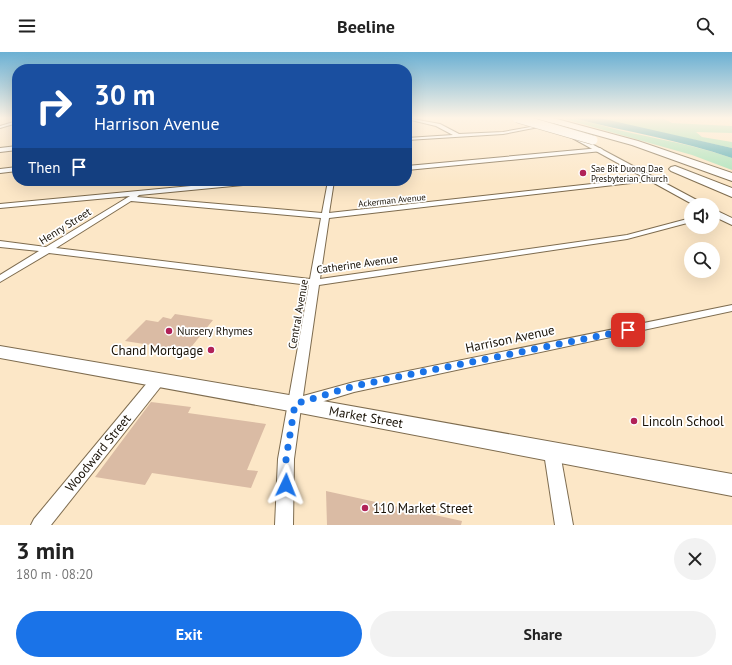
<!DOCTYPE html>
<meta charset="utf-8">
<style>
:root{--surface:#fff;--page:#f2f2f2;--text:#222;--muted:#767676;--accent:#1a73e8}
body{margin:0;font-family:"PT Sans",sans-serif;background:var(--page);color:var(--text);height:100vh;display:flex;flex-direction:column;font-size:15px;white-space:nowrap}
*{box-sizing:border-box;margin:0}
p{font-size:13px;color:var(--muted)}
.icon{flex:none;width:22px;height:22px;fill:none;stroke:currentColor;stroke-width:2;stroke-linecap:round;stroke-linejoin:round}
.map{position:relative;height:473px;overflow:hidden}
.details{display:flex;flex-direction:column;background:var(--surface);flex:1}
.details>*{flex:none}
.top-card{position:absolute;left:12px;top:12px;width:400px;height:122px;border-radius:16px;box-shadow:0 4px 16px #0002;background:#1a4fa0;color:#fff;overflow:hidden}
.fabs{position:absolute;left:684px;top:146px;display:grid;gap:8px}
.fabs a{display:grid;place-items:center;width:36px;height:36px;border-radius:50%;background:var(--surface);box-shadow:0 4px 16px #0002;font-size:20px}
.pin{position:absolute;display:grid;place-items:center;width:34px;height:34px;color:#fff;margin:-17px;border-radius:8px;box-shadow:0 2px 6px #0006}
.me{position:absolute;width:44px;margin:-22px;rotate:2deg;stroke-linejoin:round;filter:drop-shadow(0 0 3px #0008)}
.turn{display:flex;align-items:center;gap:14px;height:84px;padding:0 16px;font-size:18px}
.turn .icon{width:52px;height:52px;stroke-width:2.5}
.turn b{display:block;font-size:28px;line-height:34px}
.then{display:flex;align-items:center;height:38px;padding:0 16px;background:#0003;gap:8px;font-size:15px}
.round{display:grid;place-items:center;flex:none;width:42px;height:42px;border-radius:21px;background:var(--page)}
.summary{display:flex;align-items:center;justify-content:space-between;height:68px;padding:0 16px}
h1{font-size:24px;font-weight:800;line-height:30px}
.action{display:flex;gap:8px;margin-top:auto;padding:8px 16px}
.action a{flex:1;height:46px;border-radius:24px;background:var(--accent);color:#fff;font-size:16px;font-weight:800;line-height:46px;text-align:center}
.action a+a{background:var(--page);color:var(--text)}
header{display:flex;justify-content:space-between;align-items:center;height:52px;padding:0 16px;background:var(--surface);font-size:18px;font-weight:800}
.map>svg:first-child{display:block}
.green{fill:#a9e2ba}
.water{fill:#50abb4}
.building{fill:#dabba4}
.lines{fill:none;stroke-linecap:round;stroke-linejoin:round}
.minor-casing{stroke:#7e6c4f;stroke-width:2}
.tertiary-casing{stroke:#7e6c4f;stroke-width:2}
.secondary-casing{stroke:#7e6c4f;stroke-width:2}
.motorway-casing{stroke:#7e6c4f;stroke-width:2}
.minor{fill:#fff;fill-rule:evenodd}
.tertiary{fill:#fff;fill-rule:evenodd}
.secondary{fill:#fff;fill-rule:evenodd}
.motorway{fill:#fff;fill-rule:evenodd}
.motorway-bridge-casing{stroke:#7e6c4f;stroke-width:10;stroke-linecap:butt}
.motorway-bridge{stroke:#fff;stroke-width:9}
.route{stroke:#1a73e8;stroke-width:7;stroke-dasharray:0 12.6}
.poi-dot{fill:#b12258;stroke:#fff;stroke-width:1.5}
.labels{text-anchor:middle;dominant-baseline:central;stroke-width:3.5;stroke-linejoin:round;paint-order:stroke}
.far-poi-label{font-size:9px;fill:#181106;stroke:#fff;text-anchor:start}
.far-street-label{font-size:9px;fill:#181106;stroke:#fff}
.street-label{font-size:11px;fill:#181106;stroke:#fff}
.poi-label{font-size:11px;fill:#181106;stroke:#fff;text-anchor:start}
.near-street-label{font-size:13px;fill:#181106;stroke:#fff}
.near-poi-label{font-size:13px;fill:#181106;stroke:#fff;text-anchor:start}
</style>
<header><svg class="icon" aria-label="menu" viewBox="0 0 24 24"><path d="M4 6h16M4 12h16M4 18h16"/></svg>Beeline<svg class="icon" aria-label="search" viewBox="0 0 24 24"><circle cx="10" cy="10" r="6"/><path d="M15 15l6 6"/></svg></header>
<div class="map">
<svg width="732" height="473" viewBox="0 0 732 473">
<rect width="100%" height="100%" fill="#fce7c7"/>
<!-- green -->
<g class="green">
<path d="M561,66C581,66 599,73 618,78C657,87 695,93 732,106V118L692,103Z"/>
<path d="M594,66H663L672,71L732,74V81L696,80L702,85L732,90V96Z"/>
</g>
<!-- water -->
<path class="water" d="M573,66H600L732,96V106C681,88 626,80 573,66Z"/>
<!-- building -->
<g class="building">
<path d="M175,262L213,268L188,299L125,289L146,268L158,270L163,265L171,267Z"/>
<path d="M151,350L191,355L188,361L266,372L247,418L258,419L251,436L152,421L145,433L95,425Z"/>
<path d="M326,439L462,469L461,473H327Z"/>
</g>
<g class="lines">
<defs>
<g id="minor">
<path d="M407,66L440,72L459,82L503,80L547,72L549,73L503,82L407,88V86L453,83L436,74L407,67Z"/>
<path d="M17,69V71L0,76V74Z"/>
<path d="M17,94V98L0,100V96Z"/>
<path d="M600,96L603,98L602,99L407,118V114Z"/>
<path d="M17,115V119L0,121V117Z"/>
<path d="M655,125L657,126V128L329,166L320,227L627,183L691,166V170L627,187L319,233L303,344L354,330L732,253V259L354,340L301,356L294,407L293,473H275L278,407L309,233L49,201L0,230V223L39,199L0,195V189L46,195L130,144L0,156V152L244,129H267L264,131L139,143L137,145L322,161L328,129H334L329,161ZM131,149L321,166L310,227L56,196Z"/>
<path d="M157,324L162,325L164,329L162,333L51,473H31L34,467L152,325Z"/>
<path d="M552,394L557,396L560,401L573,473H555L544,401L547,396Z"/>
</g>
<g id="tertiary">
<path d="M536,66H543L706,153H694Z"/>
<path d="M713,157L732,166V173L713,164Z"/>
</g>
<path id="secondary" d="M0,294L295,344L732,422V444L295,360L0,306Z"/>
<g id="motorway">
<path d="M541,66H553L638,89L732,121V129L632,93L542,68Z"/>
<path d="M675,114L732,136V145L671,119L669,117L671,115Z"/>
</g>
</defs>
<!-- minor casing -->
<use href="#minor" class="minor-casing"/>
<!-- tertiary casing -->
<use href="#tertiary" class="tertiary-casing"/>
<!-- secondary casing -->
<use href="#secondary" class="secondary-casing"/>
<!-- motorway casing -->
<use href="#motorway" class="motorway-casing"/>
<!-- minor -->
<use href="#minor" class="minor"/>
<!-- tertiary -->
<use href="#tertiary" class="tertiary"/>
<!-- secondary -->
<use href="#secondary" class="secondary"/>
<!-- motorway -->
<use href="#motorway" class="motorway"/>
<defs>
<path id="motorway-bridge" d="M517,66L593,88"/>
</defs>
<!-- motorway-bridge casing -->
<use href="#motorway-bridge" class="motorway-bridge-casing"/>
<!-- motorway-bridge -->
<use href="#motorway-bridge" class="motorway-bridge"/>
</g>
<!-- sky -->
<linearGradient id="sky" x2="0" y2="1"><stop stop-color="#6bb0d3"/><stop offset="0.5" stop-color="#fef4e6"/><stop offset="1" stop-color="#fef4e6" stop-opacity="0"/></linearGradient>
<rect width="732" height="132" fill="url(#sky)"/>
<g class="lines">
<!-- route -->
<path class="route" d="M286,433V407L295,352L354,334L628,278"/>
</g>
<!-- markers -->
<g class="poi-dot">
<circle cx="583" cy="121" r="4"/>
<circle cx="169" cy="279" r="4"/>
<circle cx="211" cy="298" r="4"/>
<circle cx="634" cy="369" r="4"/>
<circle cx="365" cy="456" r="4"/>
</g>
<g class="labels">
<!-- far-poi labels -->
<g class="far-poi-label">
<text x="591" y="116">Sae Bit Duong Dae<tspan x="591" dy="10">Presbyterian Church</tspan></text>
</g>
<!-- far-street labels -->
<g class="far-street-label">
<text transform="translate(392 148) rotate(-6)">Ackerman Avenue</text>
</g>
<!-- street labels -->
<g class="street-label">
<text transform="translate(65 174) rotate(-32)">Henry Street</text>
<text transform="translate(357 212) rotate(-8)">Catherine Avenue</text>
<text transform="translate(298 262) rotate(-80)">Central Avenue</text>
</g>
<!-- poi labels -->
<g class="poi-label">
<text x="177" y="279">Nursery Rhymes</text>
</g>
<!-- near-street labels -->
<g class="near-street-label">
<text transform="translate(510 287) rotate(-12)">Harrison Avenue</text>
<text transform="translate(366 365) rotate(10)">Market Street</text>
<text transform="translate(98 401) rotate(-51)">Woodward Street</text>
</g>
<!-- near-poi labels -->
<g class="near-poi-label">
<text x="203" y="298" text-anchor="end">Chand Mortgage</text>
<text x="642" y="369">Lincoln School</text>
<text x="373" y="456">110 Market Street</text>
</g>
</g>
</svg>
<div class="fabs">
<a><svg class="icon" aria-label="sound" viewBox="0 0 24 24"><path d="M4 9h4l5-4v14l-5-4H4zM17 9q2 3 0 6"/></svg></a>
<a><svg class="icon" aria-label="search" viewBox="0 0 24 24"><circle cx="10" cy="10" r="6"/><path d="M15 15l6 6"/></svg></a>
</div>
<div class="pin" style="left:628px;top:278px;background:#d93025"><svg class="icon" aria-label="arrive" viewBox="0 0 24 24"><path d="M6 21V4h12l-3 4 3 4H6"/></svg></div>
<svg class="me" style="left:286px;top:433px" viewBox="-20 -20 40 40"><path d="M0-17L14 15 0 8-14 15z" fill="#1a73e8" stroke="#fff" stroke-width="4"/></svg>
<div class="top-card">
<div class="turn"><svg class="icon" aria-label="right" viewBox="0 0 24 24"><path d="M7 20v-9h11M14 6l5 5-5 5"/></svg><div><b>30 m</b>Harrison Avenue</div></div>
<div class="then">Then<svg class="icon" aria-label="arrive" viewBox="0 0 24 24"><path d="M6 21V4h12l-3 4 3 4H6"/></svg></div>
</div>
</div>
<section class="details">
<div class="summary"><div><h1>3 min</h1><p>180 m · 08:20</p></div><a class="round"><svg class="icon" aria-label="close" viewBox="0 0 24 24"><path d="M6 6l12 12M18 6L6 18"/></svg></a></div>
<div class="action"><a>Exit</a><a>Share</a></div>
</section>
